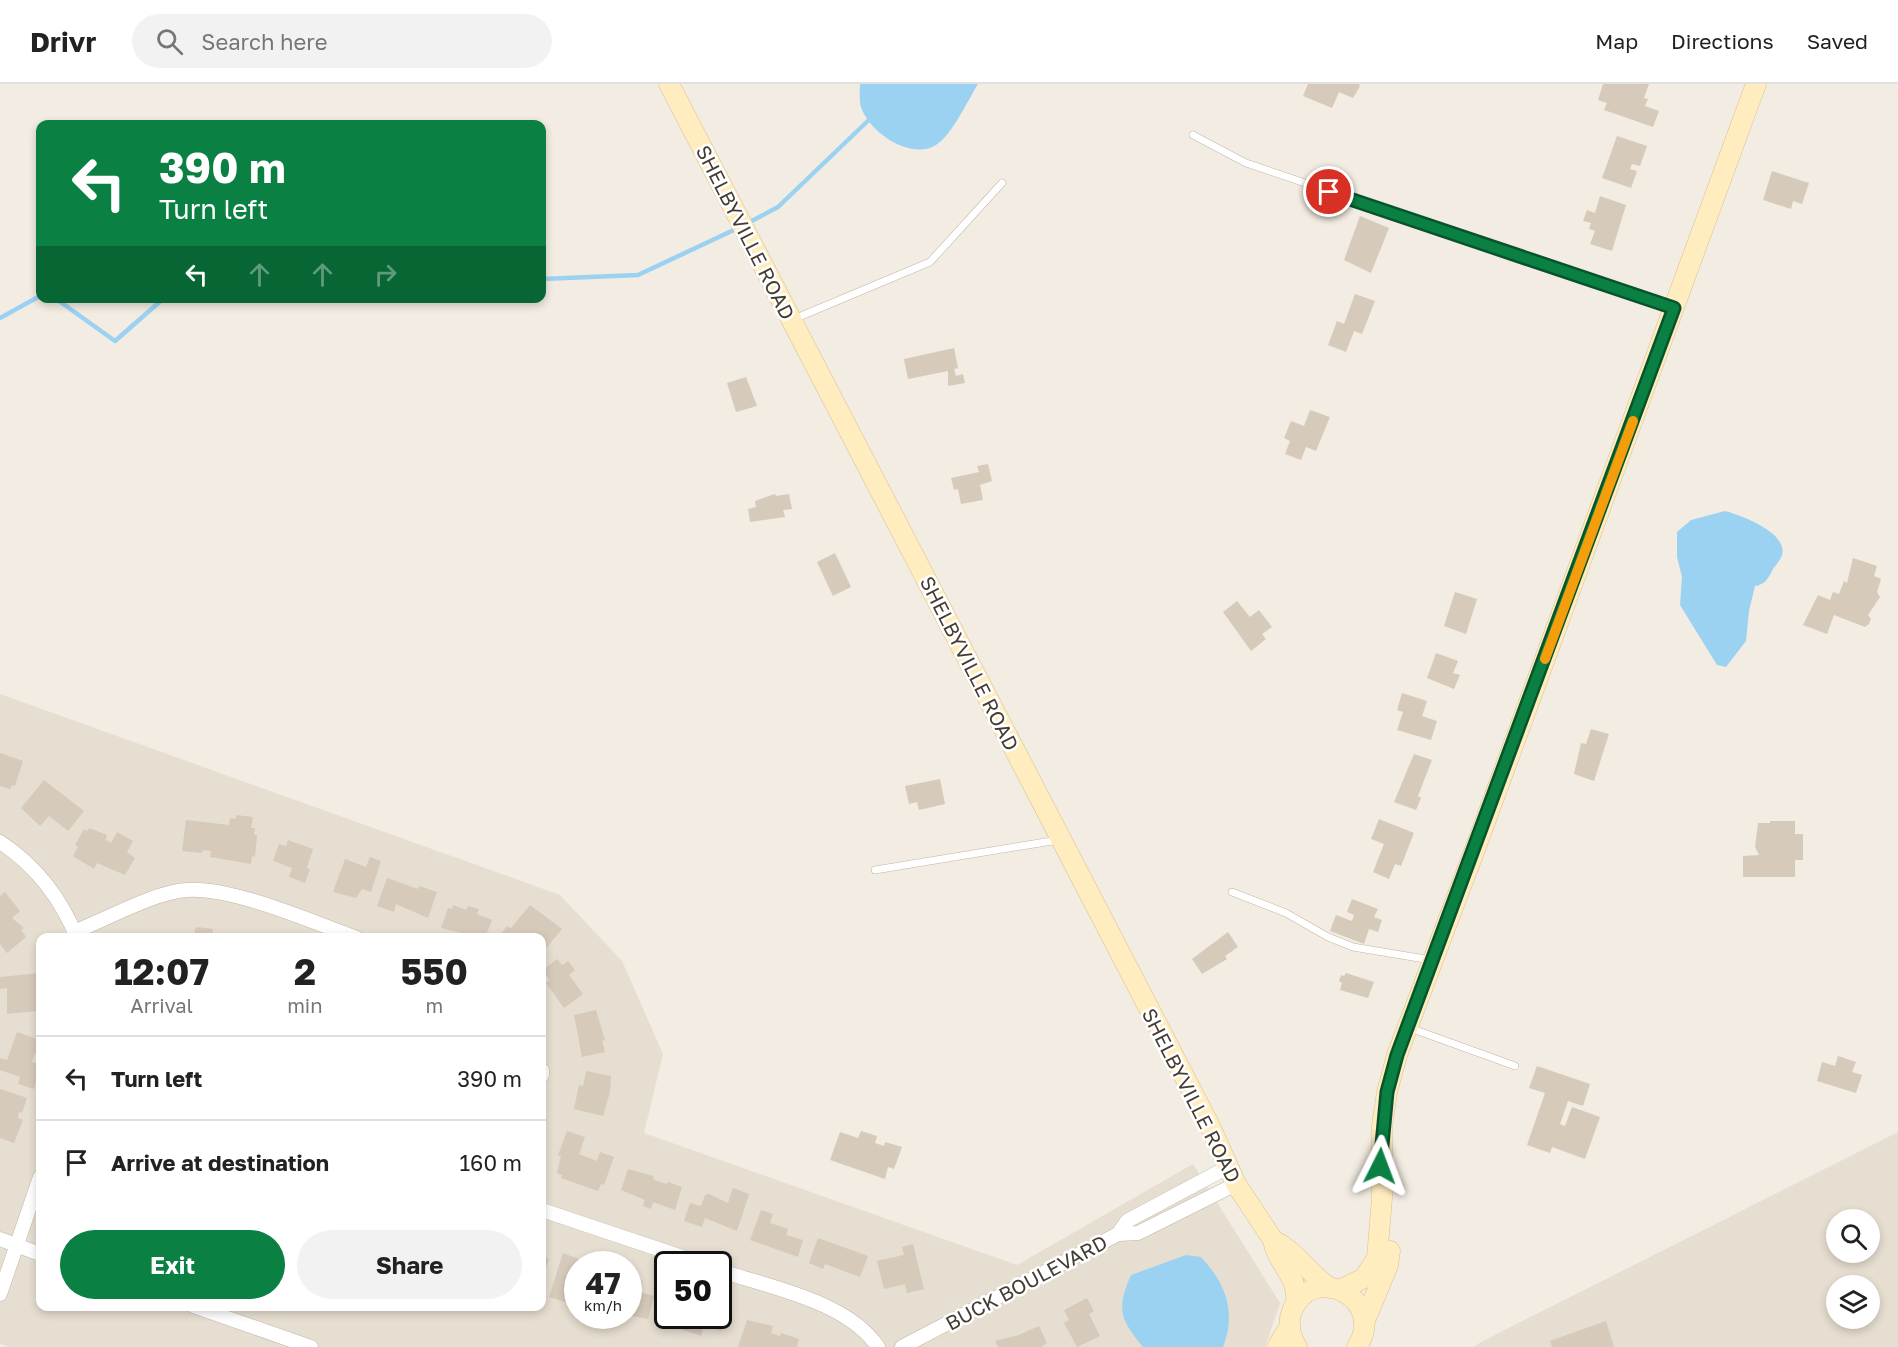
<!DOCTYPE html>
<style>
:root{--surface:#fff;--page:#f2f2f2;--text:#222;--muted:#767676;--line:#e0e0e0;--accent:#0b8043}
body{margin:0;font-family:"Golos Text",sans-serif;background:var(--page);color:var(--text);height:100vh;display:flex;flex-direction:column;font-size:22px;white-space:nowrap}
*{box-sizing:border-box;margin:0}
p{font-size:20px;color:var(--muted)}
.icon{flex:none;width:33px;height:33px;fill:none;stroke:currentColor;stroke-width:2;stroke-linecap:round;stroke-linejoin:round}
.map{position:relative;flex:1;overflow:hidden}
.details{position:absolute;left:36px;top:849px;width:510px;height:378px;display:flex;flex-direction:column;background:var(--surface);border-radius:12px;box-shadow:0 3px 9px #0003}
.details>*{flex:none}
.banner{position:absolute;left:36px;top:36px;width:510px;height:183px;border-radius:12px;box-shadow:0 3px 9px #0003;background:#0b8043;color:#fff;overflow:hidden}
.tools{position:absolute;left:1826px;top:1125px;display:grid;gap:12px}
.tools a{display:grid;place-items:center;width:54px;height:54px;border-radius:50%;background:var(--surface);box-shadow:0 3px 9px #0003;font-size:30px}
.speed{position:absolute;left:564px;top:1167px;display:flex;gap:12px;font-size:30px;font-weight:700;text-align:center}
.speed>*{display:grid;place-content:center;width:78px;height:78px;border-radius:50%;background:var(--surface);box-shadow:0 3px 9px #0003;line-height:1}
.speed small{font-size:15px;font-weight:400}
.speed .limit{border:3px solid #111;border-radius:9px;background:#fff;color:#111}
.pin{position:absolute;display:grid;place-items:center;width:51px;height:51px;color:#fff;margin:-26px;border:3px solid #fff;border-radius:50%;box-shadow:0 2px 6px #0007}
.me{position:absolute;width:66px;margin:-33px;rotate:3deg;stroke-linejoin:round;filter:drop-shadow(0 0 4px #0008)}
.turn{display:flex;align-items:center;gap:21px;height:126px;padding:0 24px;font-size:27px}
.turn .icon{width:78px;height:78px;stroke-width:2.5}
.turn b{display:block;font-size:42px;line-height:51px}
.lanes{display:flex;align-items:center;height:57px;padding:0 24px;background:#0003;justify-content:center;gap:30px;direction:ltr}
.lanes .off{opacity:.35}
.eta{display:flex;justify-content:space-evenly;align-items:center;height:102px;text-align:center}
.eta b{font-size:36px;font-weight:700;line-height:42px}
.primary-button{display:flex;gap:12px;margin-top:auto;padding:12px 24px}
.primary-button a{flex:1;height:69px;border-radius:36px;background:var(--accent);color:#fff;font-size:24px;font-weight:700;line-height:69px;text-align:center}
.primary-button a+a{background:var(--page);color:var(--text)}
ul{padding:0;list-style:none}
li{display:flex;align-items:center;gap:18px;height:84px;padding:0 24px;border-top:2px solid var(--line)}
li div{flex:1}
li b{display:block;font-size:22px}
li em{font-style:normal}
header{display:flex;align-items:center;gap:36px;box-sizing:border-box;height:84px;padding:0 30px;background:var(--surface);border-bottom:2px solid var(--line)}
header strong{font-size:28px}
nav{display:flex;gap:33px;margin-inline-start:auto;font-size:21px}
.search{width:420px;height:54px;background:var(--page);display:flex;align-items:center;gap:15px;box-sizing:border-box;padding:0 21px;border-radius:33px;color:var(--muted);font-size:22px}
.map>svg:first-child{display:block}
.residential{fill:#e6ded0;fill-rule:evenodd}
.water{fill:#9cd2f1}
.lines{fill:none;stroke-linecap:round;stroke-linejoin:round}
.stream{stroke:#9cd2f1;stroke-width:4.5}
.building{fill:#d6cabb}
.service-casing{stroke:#c0b6a8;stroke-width:8}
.minor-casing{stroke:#c0b6a8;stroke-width:15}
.secondary-casing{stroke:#d6c193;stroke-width:21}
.service{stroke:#fff;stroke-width:7}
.minor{stroke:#fff;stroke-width:14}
.secondary{stroke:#ffecbf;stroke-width:20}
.route-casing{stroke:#07532c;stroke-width:15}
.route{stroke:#0b8043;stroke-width:10}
.slow{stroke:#f59e0b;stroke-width:10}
.labels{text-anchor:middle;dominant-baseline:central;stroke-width:5;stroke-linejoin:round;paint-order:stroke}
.street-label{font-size:20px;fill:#433c33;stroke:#fff}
</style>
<header>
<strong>Drivr</strong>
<div class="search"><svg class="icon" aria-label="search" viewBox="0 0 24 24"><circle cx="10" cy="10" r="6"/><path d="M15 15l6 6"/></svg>Search here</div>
<nav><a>Map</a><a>Directions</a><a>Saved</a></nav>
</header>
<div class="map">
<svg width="1898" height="1263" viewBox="0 0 1898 1263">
<rect width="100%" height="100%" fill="#f2ece2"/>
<!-- residential -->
<g class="residential">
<path d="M0,610L560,811L622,877L663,970L644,1049L1017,1181L1193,1080L1280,1219L1265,1263H9L0,1260ZM40,854H542V1222H40ZM578,1180H628V1232H578ZM668,1180H718V1232H668Z"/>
<path d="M1898,1048V1263H1474L1481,1258ZM1836,1136H1869V1168H1836ZM1836,1202H1869V1234H1836Z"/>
</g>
<!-- water -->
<g class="water">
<path d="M860,0H978C968,16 952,51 936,61C911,77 869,48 861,23C859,17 860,7 860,0Z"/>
<path d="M1725,427C1740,431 1788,448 1782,471C1781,476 1774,482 1772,487C1768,495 1764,501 1755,502L1749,527L1746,557L1726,583L1717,581L1680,521L1682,493L1677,473V448L1691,436Z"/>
<path d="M1186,1171L1201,1173C1225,1199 1237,1227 1223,1263H1143C1120,1235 1116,1225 1131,1191Z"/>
</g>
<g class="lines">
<!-- stream -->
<g class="stream">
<path d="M746,140L778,123L873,32"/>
<path d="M542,195L638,191L738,144"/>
<path d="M55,214L115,257L164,214"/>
<path d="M0,234L40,212"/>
</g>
</g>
<!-- building -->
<g class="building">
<path d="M1308,0H1359L1360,2L1353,14L1339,8L1332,24L1303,12Z"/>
<path d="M1603,0H1649L1644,14L1648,15L1645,22L1659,27L1653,43L1604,26L1607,19L1598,16Z"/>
<path d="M1617,52L1647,62L1640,82L1632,80L1630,85L1637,87L1631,104L1602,94Z"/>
<path d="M1772,87L1809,99L1802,120L1793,117L1791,125L1763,116Z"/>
<path d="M1600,112L1626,121L1612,167L1590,160L1595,147L1589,145L1591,139L1583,137L1587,126L1595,129Z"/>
<path d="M1360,132L1389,144L1371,189L1344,176Z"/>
<path d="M1355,210L1375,217L1362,250L1354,247L1346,268L1328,261L1337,237L1344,240Z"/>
<path d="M954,264L958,284L954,285L956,292L963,290L965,299L948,302V287L908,295L904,275Z"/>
<path d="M746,293L757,322L736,328L727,299Z"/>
<path d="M1310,326L1330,333L1316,367L1306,363L1301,376L1285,370L1290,357L1284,354L1291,337L1304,342Z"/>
<path d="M988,380L992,397L980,401L983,416L961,420L958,405L954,406L951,394L979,388L977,382Z"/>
<path d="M775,410L776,412L789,410L792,425L783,426L785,433L750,438L748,425L756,423L755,417Z"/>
<path d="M835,469L851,503L833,512L817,478Z"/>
<path d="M1853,474L1877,482L1874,492L1881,495L1877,508L1880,513L1868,531L1871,535L1869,540L1865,543L1834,531L1827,550L1803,541L1818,511L1830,516L1833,508L1839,510L1844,497L1847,499Z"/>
<path d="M1455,508L1477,515L1466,550L1444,542Z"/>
<path d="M1237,517L1250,533L1259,526L1272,543L1262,550L1266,555L1251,567L1223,528Z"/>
<path d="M1436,569L1458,577L1453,589L1460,591L1454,605L1427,594Z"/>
<path d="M1402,609L1427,617L1422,632L1437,637L1431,656L1397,646L1403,628L1397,626Z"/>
<path d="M1591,645L1609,650L1594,697L1574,690L1581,659L1586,660Z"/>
<path d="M0,669L23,677L15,702L12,701L10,705L0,702Z"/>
<path d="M1414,670L1432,676L1418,712L1421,714L1416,726L1394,718Z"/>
<path d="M940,695L945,720L919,726L917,718L909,720L905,702Z"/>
<path d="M44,696L84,727L68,747L49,732L40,742L21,724Z"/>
<path d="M236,731L253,733L251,744H255L254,751H257L255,773L252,772L251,780L210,773L211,767L203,766L202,769L182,767L186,736L229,741L230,734L236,735Z"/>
<path d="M1379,735L1414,749L1401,782L1395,780L1389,795L1373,788L1384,760L1371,755Z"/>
<path d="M1770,737H1795V750H1803V776H1795V793H1743V772L1759,771L1755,763L1758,739H1770Z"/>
<path d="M89,744L107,751L105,758L106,756L111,759L117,748L133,757L127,768L135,774L125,791L97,779L94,785L73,772L78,763L75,761L84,745L87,747Z"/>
<path d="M288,756L313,765L307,784L310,785L305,799L289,793L292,784L273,777L279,760L286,762Z"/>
<path d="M370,773L381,777L371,808L362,805L356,814L333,808L345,775L366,783Z"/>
<path d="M387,794L418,805L419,802L437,808L428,834L396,820L394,828L377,822Z"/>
<path d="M5,808L20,827L12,834L24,844L21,846L26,853L7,869L0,860V812Z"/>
<path d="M1352,815L1378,825L1374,833L1382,836L1378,848L1369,845L1364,860L1330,847L1336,831L1352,837L1354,831L1347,828Z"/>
<path d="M453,821L466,826L468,822L479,825L477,830L492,836L485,854H468L469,851L441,844L448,824L452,825Z"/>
<path d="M530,821L562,845L542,869V854H498L507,842L511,844Z"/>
<path d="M198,843L213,845L212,854H194L195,845Z"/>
<path d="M1228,848L1238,863L1225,872L1227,875L1202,890L1192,875Z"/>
<path d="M557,875L562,881L568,877L575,886L569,891L583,910L564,924L546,899L550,896L543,886Z"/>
<path d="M40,889V933H38L37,927L7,930V904L0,905V893Z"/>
<path d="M1346,889L1374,898L1368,914L1340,906L1342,899L1339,897L1341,891L1344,892Z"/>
<path d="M596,926L605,956L602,957L605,968L582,973L574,931Z"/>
<path d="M17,948L40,956V970L35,969L32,978L40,981L34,1005L18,1000L20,993L0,986V974L7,976Z"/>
<path d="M1838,972L1856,978L1852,988L1862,991L1856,1009L1817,997L1822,978L1835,982Z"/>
<path d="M1537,982L1590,1000L1583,1022L1568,1017L1560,1040L1565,1042L1572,1023L1600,1033L1585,1075L1552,1063L1550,1069L1527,1061L1545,1009L1529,1004Z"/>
<path d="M586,987L611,992L610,1008L603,1032L574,1025L579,1001L583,1002Z"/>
<path d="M0,1005L27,1014L22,1029L19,1028L18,1034L23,1036L14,1059L0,1054Z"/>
<path d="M567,1047L585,1053L579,1070L597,1077L600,1068L614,1073L604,1101L601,1100L598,1107L561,1094L562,1091L557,1089L561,1072L558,1071Z"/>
<path d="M861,1047L877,1052L875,1059L884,1062L885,1058L902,1063L894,1085L888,1083L885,1095L830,1076L840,1048L858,1054Z"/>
<path d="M628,1085L653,1092L654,1096L667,1100L668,1098L682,1103L675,1126L653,1118L651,1125L643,1122L645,1116L621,1106Z"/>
<path d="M733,1104L749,1110L737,1147L705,1134L702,1143L684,1137L690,1119L701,1122L705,1111L709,1110L728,1119Z"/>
<path d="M761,1126L773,1130L770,1139L788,1145L786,1151L803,1156L798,1173L750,1156Z"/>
<path d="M818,1154L868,1172L860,1193L825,1180L823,1185L809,1179Z"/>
<path d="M913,1160L924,1205L907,1209L905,1200L884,1205L877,1177L904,1171L902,1163Z"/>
<path d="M563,1169L581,1176L578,1180V1212L575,1211L572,1220L549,1213Z"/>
<path d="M542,1172L549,1175L542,1196Z"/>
<path d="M628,1192L643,1197L640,1208L654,1212L648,1235L628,1231Z"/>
<path d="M1087,1214L1094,1227L1089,1230L1100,1252L1077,1263L1064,1239L1069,1236L1064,1226Z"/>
<path d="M667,1216L668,1232H718V1228L727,1230L721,1247L704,1241L701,1252L660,1238Z"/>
<path d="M747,1236L773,1242L771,1249L780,1252L781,1249L799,1255L797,1263H738Z"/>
<path d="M1606,1237L1614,1263H1552L1550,1257Z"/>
<path d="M1039,1242L1047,1259L1041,1263H998L995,1257L1019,1251Z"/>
</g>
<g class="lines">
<defs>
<g id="service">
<path d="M1193,51L1246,79L1671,223"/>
<path d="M794,235L930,178L1002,99"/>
<path d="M875,786L1058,756"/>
<path d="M1232,808L1286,829L1328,853L1353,863L1431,876"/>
<path d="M1410,944L1515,982"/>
</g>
<g id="minor">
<path d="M0,758C35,781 61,814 77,854"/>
<path d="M74,848C104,836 155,808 186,806C231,802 312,838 357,854"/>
<path d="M542,986V991"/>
<path d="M1228,1083L1127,1137L1118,1150L1138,1149L1236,1100"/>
<path d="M542,1126L703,1180"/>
<path d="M0,1155L40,1170"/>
<path d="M718,1186C769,1203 847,1217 878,1263"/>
<path d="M0,1210L40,1093"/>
<path d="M193,1222L311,1263"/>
<path d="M902,1263L1118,1150"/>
</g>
<g id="secondary">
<path d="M669,0L1210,1042L1236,1100L1273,1156C1277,1180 1299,1192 1296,1219"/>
<path d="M1273,1156C1296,1167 1309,1190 1330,1204"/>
<path d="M1340,1206L1364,1194L1377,1174L1382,1114V1042L1387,1008L1397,971L1474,768L1756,0"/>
<path d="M1364,1239L1388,1181L1390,1167"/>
<path d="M1277,1263L1290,1242"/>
<path d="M1297,1263C1290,1252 1287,1240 1292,1227C1312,1177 1388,1215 1357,1263"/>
</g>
</defs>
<!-- service casing -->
<use href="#service" class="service-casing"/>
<!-- minor casing -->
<use href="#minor" class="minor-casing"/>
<!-- secondary casing -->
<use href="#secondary" class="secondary-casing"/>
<!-- service -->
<use href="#service" class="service"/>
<!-- minor -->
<use href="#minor" class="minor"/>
<!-- secondary -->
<use href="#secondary" class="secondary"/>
</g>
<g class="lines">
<defs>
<path id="route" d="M1329,108L1674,224L1397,971L1387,1008L1380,1082"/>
</defs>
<!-- route casing -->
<use href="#route" class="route-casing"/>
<!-- route -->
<use href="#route" class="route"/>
<!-- slow -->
<path class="slow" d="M1545,575L1633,337"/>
</g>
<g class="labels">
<!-- street labels -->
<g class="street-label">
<text transform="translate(746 148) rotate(63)">SHELBYVILLE ROAD</text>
<text transform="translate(970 579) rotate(63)">SHELBYVILLE ROAD</text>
<text transform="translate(1192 1011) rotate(63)">SHELBYVILLE ROAD</text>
<text transform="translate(1026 1198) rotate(-28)">BUCK BOULEVARD</text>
</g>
</g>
</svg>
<div class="tools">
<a><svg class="icon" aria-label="search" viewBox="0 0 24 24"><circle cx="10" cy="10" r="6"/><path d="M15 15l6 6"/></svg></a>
<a><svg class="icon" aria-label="layers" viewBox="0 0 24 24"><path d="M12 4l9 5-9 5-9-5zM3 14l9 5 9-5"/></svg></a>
</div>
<div class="speed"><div>47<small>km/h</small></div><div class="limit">50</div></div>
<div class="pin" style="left:1329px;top:108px;background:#d93025"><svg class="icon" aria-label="arrive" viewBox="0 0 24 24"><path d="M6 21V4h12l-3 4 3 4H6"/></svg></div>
<svg class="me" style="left:1380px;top:1082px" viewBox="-20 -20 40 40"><path d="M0-17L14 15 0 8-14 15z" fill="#0b8043" stroke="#fff" stroke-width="4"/></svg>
<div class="banner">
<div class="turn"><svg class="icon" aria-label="left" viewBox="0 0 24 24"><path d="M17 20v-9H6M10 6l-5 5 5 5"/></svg><div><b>390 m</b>Turn left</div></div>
<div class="lanes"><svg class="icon" aria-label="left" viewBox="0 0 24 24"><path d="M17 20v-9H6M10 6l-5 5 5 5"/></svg><svg class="icon off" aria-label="ahead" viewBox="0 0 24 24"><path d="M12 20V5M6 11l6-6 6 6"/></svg><svg class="icon off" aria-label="ahead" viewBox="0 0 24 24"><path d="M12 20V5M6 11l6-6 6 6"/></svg><svg class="icon off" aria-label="right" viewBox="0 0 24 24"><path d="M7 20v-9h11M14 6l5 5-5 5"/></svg></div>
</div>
<section class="details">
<div class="eta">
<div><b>12:07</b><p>Arrival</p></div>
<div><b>2</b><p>min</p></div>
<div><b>550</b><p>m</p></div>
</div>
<ul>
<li><svg class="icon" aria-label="left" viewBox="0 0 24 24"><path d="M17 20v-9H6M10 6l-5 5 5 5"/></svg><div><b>Turn left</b></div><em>390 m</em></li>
<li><svg class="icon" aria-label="arrive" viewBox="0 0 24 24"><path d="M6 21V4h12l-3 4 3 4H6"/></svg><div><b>Arrive at destination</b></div><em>160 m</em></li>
</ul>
<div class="primary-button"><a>Exit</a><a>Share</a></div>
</section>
</div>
